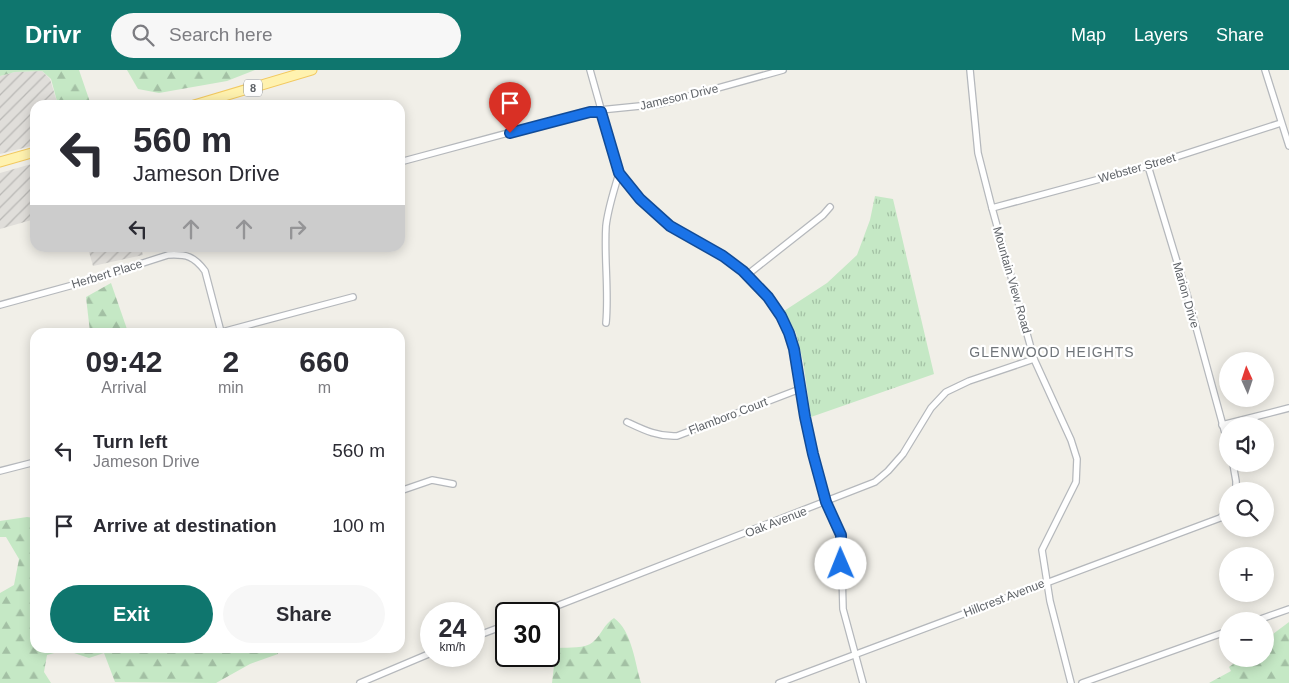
<!DOCTYPE html>
<meta charset="utf-8">
<style>
:root{--surface:#fff;--page:#f7f7f7;--text:#2b2b33;--muted:#7c7c81;--accent:#0f766e}
body{margin:0;font-family:Arial,sans-serif;background:var(--page);color:var(--text);height:100vh;display:flex;flex-direction:column;font-size:19px;white-space:nowrap}
*{box-sizing:border-box;margin:0}
p{font-size:16px;color:var(--muted)}
.icon{flex:none;width:28px;height:28px;fill:none;stroke:currentColor;stroke-width:2;stroke-linecap:round;stroke-linejoin:round}
.map{position:relative;flex:1;overflow:hidden}
.drawer{position:absolute;left:30px;top:258px;width:375px;height:325px;display:flex;flex-direction:column;background:var(--surface);border-radius:15px;box-shadow:0 2px 12px #0003}
.drawer>*{flex:none}
.banner{position:absolute;left:30px;top:30px;width:375px;height:152px;border-radius:15px;box-shadow:0 2px 12px #0003;background:#fff;color:var(--text);overflow:hidden}
.needle{width:32px;rotate:357deg}
.controls{position:absolute;left:1219px;top:282px;display:grid;gap:10px}
.controls a{display:grid;place-items:center;width:55px;height:55px;border-radius:50%;background:var(--surface);box-shadow:0 2px 12px #0003;font-size:25px}
.speed{position:absolute;left:420px;top:532px;display:flex;gap:10px;font-size:25px;font-weight:700;text-align:center}
.speed>*{display:grid;place-content:center;width:65px;height:65px;border-radius:50%;background:var(--surface);box-shadow:0 2px 12px #0003;line-height:1}
.speed small{font-size:12px;font-weight:400}
.speed .limit{border:2px solid #111;border-radius:8px;background:#fff;color:#111}
.pin{position:absolute;display:grid;place-items:center;width:42px;height:42px;color:#fff;margin:-51px -21px;border-radius:50% 50% 50% 0;rotate:-45deg;box-shadow:0 0 5px #0007}
.pin .icon{rotate:45deg}
.me{position:absolute;width:55px;margin:-28px;rotate:359deg;stroke-linejoin:round;filter:drop-shadow(0 0 4px #0008)}
.turn{display:flex;align-items:center;gap:18px;height:105px;padding:0 20px;font-size:22px}
.turn .icon{width:65px;height:65px;stroke-width:2.5}
.turn b{display:block;font-size:35px;line-height:42px}
.lanes{display:flex;align-items:center;height:48px;padding:0 20px;background:#0003;justify-content:center;gap:25px;direction:ltr}
.lanes .off{opacity:.35}
.eta{display:flex;justify-content:space-evenly;align-items:center;height:85px;text-align:center}
.eta b{font-size:30px;font-weight:700;line-height:35px}
.button{display:flex;gap:10px;margin-top:auto;padding:10px 20px}
.button a{flex:1;height:58px;border-radius:30px;background:var(--accent);color:#fff;font-size:20px;font-weight:700;line-height:58px;text-align:center}
.button a+a{background:var(--page);color:var(--text)}
ul{padding:0;list-style:none}
li{display:flex;align-items:center;gap:15px;height:75px;padding:0 20px}
li div{flex:1}
li b{display:block;font-size:19px}
li em{font-style:normal}
header{display:flex;align-items:center;gap:30px;box-sizing:border-box;height:70px;padding:0 25px;background:var(--accent);color:#fff}
header strong{font-size:24px}
nav{display:flex;gap:28px;margin-inline-start:auto;font-size:18px}
.search{width:350px;height:45px;background:var(--page);display:flex;align-items:center;gap:12px;box-sizing:border-box;padding:0 18px;border-radius:28px;color:var(--muted);font-size:19px}
.map>svg:first-child{display:block}
.industrial{fill:url(#industrial-furrows)}
.forest{fill:url(#forest-firs)}
.park{fill:url(#park-tufts)}
.lines{fill:none;stroke-linecap:round;stroke-linejoin:round}
.street-casing{stroke:#b5b8bc;stroke-width:8}
.primary-casing{stroke:#f2c960;stroke-width:11}
.street{stroke:#fff;stroke-width:5.5}
.primary{stroke:#fff2af;stroke-width:9}
.route-casing{stroke:#114b97;stroke-width:12}
.route{stroke:#1a73e8;stroke-width:9}
.labels{text-anchor:middle;dominant-baseline:central;stroke-width:4.5;stroke-linejoin:round;paint-order:stroke}
.shield{fill:#fff;stroke:#8f9295;stroke-width:1}
.shield-label{font-size:11px;font-weight:bold;fill:#5f6368}
.street-label{font-size:12px;fill:#5f6368;stroke:#fff}
.neighbourhood-label{font-size:14px;letter-spacing:1px;fill:#70757a;stroke:#fff}
</style>
<header>
<strong>Drivr</strong>
<div class="search"><svg class="icon" aria-label="search" viewBox="0 0 24 24"><circle cx="10" cy="10" r="6"/><path d="M15 15l6 6"/></svg>Search here</div>
<nav><a>Map</a><a>Layers</a><a>Share</a></nav>
</header>
<div class="map">
<svg width="1289" height="613" viewBox="0 0 1289 613">
<defs>
<pattern id="industrial-furrows" width="10" height="10" patternUnits="userSpaceOnUse" patternTransform="scale(1.25)"><rect width="10" height="10" fill="#e0deda"/><path d="M-1 1l2-2M0 10L10 0M9 11l2-2" fill="none" stroke="#b9b8b5"/></pattern>
<pattern id="forest-firs" width="22" height="20" patternUnits="userSpaceOnUse" patternTransform="scale(1.25)"><rect width="22" height="20" fill="#c5e8c5"/><path d="M5 1l3.5 6h-7zM16 11l3.5 6h-7z" fill="#a3c0a4"/></pattern>
<pattern id="park-tufts" width="24" height="20" patternUnits="userSpaceOnUse" patternTransform="scale(1.25)"><rect width="24" height="20" fill="#c5e8c5"/><path d="M3 7l-1-3M5 7V3M7 7l1-3M15 17l-1-3M17 17v-4M19 17l1-3" fill="none" stroke="#a3c0a4"/></pattern>
</defs>
<rect width="100%" height="100%" fill="#f1efe8"/>
<!-- industrial -->
<g class="industrial">
<path d="M42,1L50,9L58,35H35V75L0,84V6L15,2Z"/>
<path d="M35,93V149L0,159V103Z"/>
<path d="M88,178H141L143,185L93,196Z"/>
</g>
<!-- forest -->
<g class="forest">
<path d="M0,0H79L91,35H58L51,9L42,1L15,2L0,6Z"/>
<path d="M127,0H255L227,11L159,23L138,19Z"/>
<path d="M111,213L128,262H90L86,227Z"/>
<path d="M27,447L35,448V578H276L278,584L250,594L216,613L115,612L104,583L89,588L65,580L47,585L44,602L51,613H0V523L14,515L19,489L6,467H0V451Z"/>
<path d="M614,548C632,561 635,593 641,613H552L555,587L558,578C569,577 585,579 593,572C602,564 604,554 614,548Z"/>
<path d="M1289,552V613H1209L1231,601L1229,597L1240,589H1265V570Z"/>
</g>
<!-- park -->
<path class="park" d="M875,126L893,129L934,304L811,347L803,291L796,263L784,241L827,213L857,185L870,150Z"/>
<g class="lines">
<defs>
<g id="street">
<path d="M590,0L619,103L633,121L647,137L670,156L723,187L743,201L768,227L781,246L789,263L798,296L805,347L813,384L826,432L841,465L843,539L863,613"/>
<path d="M970,0L978,83L992,138L1034,289L1071,370L1077,389L1076,412L1042,480L1050,531L1071,613"/>
<path d="M1265,0L1289,76"/>
<path d="M400,92L590,41L660,34L783,0"/>
<path d="M1148,96L1188,228L1228,374"/>
<path d="M992,138L1148,96L1281,53"/>
<path d="M747,205L823,145L830,137"/>
<path d="M0,235L84,212L168,185C186,184 194,186 205,201L221,262"/>
<path d="M606,253C609,221 604,188 606,156C608,138 614,121 619,103"/>
<path d="M222,262L353,227"/>
<path d="M627,352C644,360 658,367 677,366L800,319"/>
<path d="M1222,355L1289,338"/>
<path d="M1233,394L1236,411V421"/>
<path d="M0,401L35,392"/>
<path d="M400,421L432,410L453,414"/>
<path d="M536,544L875,412L888,401L903,384L931,338L946,322L969,311L1034,289"/>
<path d="M1255,551L1289,539"/>
<path d="M474,567L506,555"/>
<path d="M360,613L431,583"/>
<path d="M779,613L1220,448L1228,441"/>
<path d="M1082,613L1228,561"/>
</g>
<g id="primary">
<path d="M194,35L312,0"/>
<path d="M0,92L35,82"/>
</g>
</defs>
<!-- street casing -->
<use href="#street" class="street-casing"/>
<!-- primary casing -->
<use href="#primary" class="primary-casing"/>
<!-- street -->
<use href="#street" class="street"/>
<!-- primary -->
<use href="#primary" class="primary"/>
</g>
<g class="lines">
<defs>
<path id="route" d="M510,63L590,42H601L619,103L640,129L670,156L723,186L743,201L768,227L781,246L789,263L794,279L805,347L813,384L826,432L841,465V494"/>
</defs>
<!-- route casing -->
<use href="#route" class="route-casing"/>
<!-- route -->
<use href="#route" class="route"/>
</g>
<g class="labels">
<!-- shield labels -->
<rect class="shield" x="244" y="9.5" width="18" height="17" rx="4"/>
<g class="shield-label">
<text x="253" y="18">8</text>
</g>
<!-- street labels -->
<g class="street-label">
<text transform="translate(679 27) rotate(-13)">Jameson Drive</text>
<text transform="translate(1137 98) rotate(-16)">Webster Street</text>
<text transform="translate(107 204) rotate(-17)">Herbert Place</text>
<text transform="translate(1012 210) rotate(74)">Mountain View Road</text>
<text transform="translate(1186 225) rotate(74)">Marion Drive</text>
<text transform="translate(728 346) rotate(-21)">Flamboro Court</text>
<text transform="translate(776 452) rotate(-21)">Oak Avenue</text>
<text transform="translate(1004 528) rotate(-21)">Hillcrest Avenue</text>
</g>
<!-- neighbourhood labels -->
<g class="neighbourhood-label">
<text x="1052" y="282">GLENWOOD HEIGHTS</text>
</g>
</g>
</svg>
<div class="controls">
<a><svg class="needle" viewBox="-14 -14 28 28"><path d="M0-13l5 13h-10z" fill="#e53935"/><path d="M0 13l5-13h-10z" fill="#7c7c81"/></svg></a>
<a><svg class="icon" aria-label="sound" viewBox="0 0 24 24"><path d="M4 9h4l5-4v14l-5-4H4zM17 9q2 3 0 6"/></svg></a>
<a><svg class="icon" aria-label="search" viewBox="0 0 24 24"><circle cx="10" cy="10" r="6"/><path d="M15 15l6 6"/></svg></a>
<a>+</a>
<a>−</a>
</div>
<div class="speed"><div>24<small>km/h</small></div><div class="limit">30</div></div>
<div class="pin" style="left:510px;top:63px;background:#d93025"><svg class="icon" aria-label="arrive" viewBox="0 0 24 24"><path d="M6 21V4h12l-3 4 3 4H6"/></svg></div>
<svg class="me" style="left:841px;top:494px" viewBox="-20 -20 40 40"><circle r="19" fill="#fff"/><path d="M0-13L10 11 0 6-10 11z" fill="#1a73e8"/></svg>
<div class="banner">
<div class="turn"><svg class="icon" aria-label="left" viewBox="0 0 24 24"><path d="M17 20v-9H6M10 6l-5 5 5 5"/></svg><div><b>560 m</b>Jameson Drive</div></div>
<div class="lanes"><svg class="icon" aria-label="left" viewBox="0 0 24 24"><path d="M17 20v-9H6M10 6l-5 5 5 5"/></svg><svg class="icon off" aria-label="ahead" viewBox="0 0 24 24"><path d="M12 20V5M6 11l6-6 6 6"/></svg><svg class="icon off" aria-label="ahead" viewBox="0 0 24 24"><path d="M12 20V5M6 11l6-6 6 6"/></svg><svg class="icon off" aria-label="right" viewBox="0 0 24 24"><path d="M7 20v-9h11M14 6l5 5-5 5"/></svg></div>
</div>
<section class="drawer">
<div class="eta">
<div><b>09:42</b><p>Arrival</p></div>
<div><b>2</b><p>min</p></div>
<div><b>660</b><p>m</p></div>
</div>
<ul>
<li><svg class="icon" aria-label="left" viewBox="0 0 24 24"><path d="M17 20v-9H6M10 6l-5 5 5 5"/></svg><div><b>Turn left</b><p>Jameson Drive</p></div><em>560 m</em></li>
<li><svg class="icon" aria-label="arrive" viewBox="0 0 24 24"><path d="M6 21V4h12l-3 4 3 4H6"/></svg><div><b>Arrive at destination</b></div><em>100 m</em></li>
</ul>
<div class="button"><a>Exit</a><a>Share</a></div>
</section>
</div>
